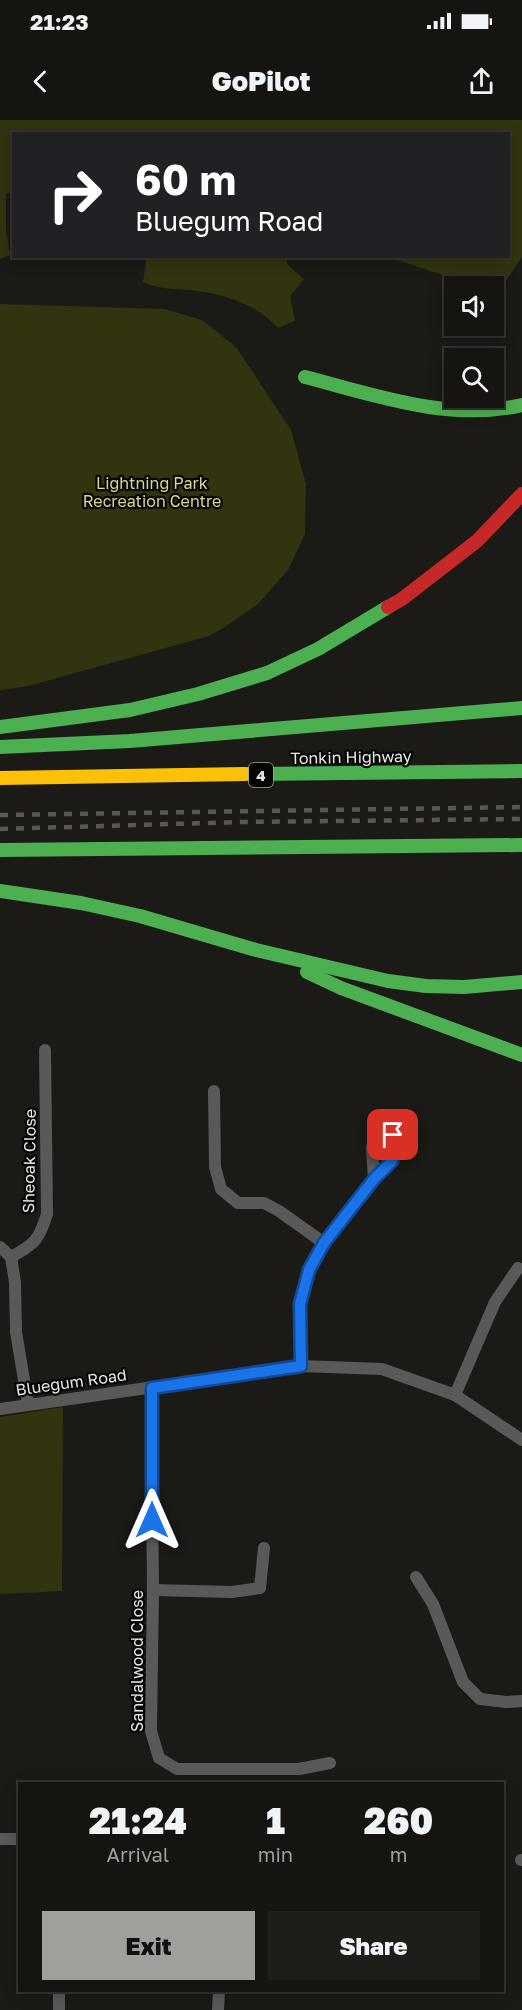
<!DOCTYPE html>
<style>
:root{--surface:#151411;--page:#1e1d1a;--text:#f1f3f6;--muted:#9d9e9f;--line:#343331;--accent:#a19f9c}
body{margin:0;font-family:"Golos Text",sans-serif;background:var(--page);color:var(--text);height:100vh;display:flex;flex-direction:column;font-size:22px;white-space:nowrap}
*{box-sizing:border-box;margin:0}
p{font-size:20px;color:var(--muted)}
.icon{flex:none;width:33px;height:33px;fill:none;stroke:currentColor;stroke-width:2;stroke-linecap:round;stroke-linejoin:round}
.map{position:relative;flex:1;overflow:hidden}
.panel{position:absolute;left:18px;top:1662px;width:486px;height:210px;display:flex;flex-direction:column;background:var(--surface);border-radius:0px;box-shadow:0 3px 15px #0003,0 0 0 2px var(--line)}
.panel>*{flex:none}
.banner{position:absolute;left:12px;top:12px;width:498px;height:126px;border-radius:0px;box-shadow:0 3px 15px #0003,0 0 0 2px var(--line);background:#202124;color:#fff;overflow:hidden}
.buttons{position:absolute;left:444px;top:156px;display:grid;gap:12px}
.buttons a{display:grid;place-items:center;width:60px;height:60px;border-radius:0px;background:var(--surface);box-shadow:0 3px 15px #0003,0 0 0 2px var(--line);font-size:30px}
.pin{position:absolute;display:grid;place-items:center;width:51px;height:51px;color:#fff;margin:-26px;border-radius:12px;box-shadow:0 3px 9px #0006}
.me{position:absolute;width:66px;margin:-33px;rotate:0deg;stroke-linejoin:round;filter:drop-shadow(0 0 4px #0008)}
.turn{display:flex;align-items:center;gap:21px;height:126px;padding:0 24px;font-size:27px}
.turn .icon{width:78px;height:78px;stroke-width:2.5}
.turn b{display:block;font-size:42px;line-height:51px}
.eta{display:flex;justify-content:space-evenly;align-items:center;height:102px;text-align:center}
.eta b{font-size:36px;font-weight:800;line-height:42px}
.primary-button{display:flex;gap:12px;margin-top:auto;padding:12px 24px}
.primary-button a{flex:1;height:69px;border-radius:0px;background:var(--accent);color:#111;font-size:24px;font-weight:800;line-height:69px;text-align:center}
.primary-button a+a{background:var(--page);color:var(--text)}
.status{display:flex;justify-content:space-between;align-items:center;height:42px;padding:0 30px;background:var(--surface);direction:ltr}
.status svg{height:16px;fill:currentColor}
header{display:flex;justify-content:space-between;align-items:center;height:78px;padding:0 24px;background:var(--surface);font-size:27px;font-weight:800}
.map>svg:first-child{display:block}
.green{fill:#32330f}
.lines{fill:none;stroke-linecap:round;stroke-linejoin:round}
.street{stroke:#595958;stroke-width:12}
.fast{stroke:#4caf50;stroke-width:14}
.slow{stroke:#ffc107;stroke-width:14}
.jam{stroke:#c62828;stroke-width:14}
.rail{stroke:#585756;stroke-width:4.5;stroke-dasharray:8 8;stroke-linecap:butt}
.route-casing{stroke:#114b97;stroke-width:15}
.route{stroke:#1a73e8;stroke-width:10}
.labels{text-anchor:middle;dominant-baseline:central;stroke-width:4.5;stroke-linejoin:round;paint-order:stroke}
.shield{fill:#070604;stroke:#a5a4a0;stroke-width:1.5}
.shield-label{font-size:15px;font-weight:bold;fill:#e9e7e3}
.park-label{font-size:16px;fill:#d5da90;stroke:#070604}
.street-label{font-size:16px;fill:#e9e7e3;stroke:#070604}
</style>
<div class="status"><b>21:23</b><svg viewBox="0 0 49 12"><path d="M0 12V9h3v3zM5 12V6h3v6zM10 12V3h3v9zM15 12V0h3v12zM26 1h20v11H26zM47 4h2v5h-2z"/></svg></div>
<header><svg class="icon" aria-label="back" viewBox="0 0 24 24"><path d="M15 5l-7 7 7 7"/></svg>GoPilot<svg class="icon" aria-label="share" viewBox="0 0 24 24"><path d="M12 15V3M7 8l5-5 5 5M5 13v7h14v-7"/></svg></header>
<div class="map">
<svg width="522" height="1890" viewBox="0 0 522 1890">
<rect width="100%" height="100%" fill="#1c1a17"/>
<!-- green -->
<g class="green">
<path d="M0,0H522V137L497,174L494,173V166H476L388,137L508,136V14H14L13,72L6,74V109L10,135L0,139Z"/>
<path d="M147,137H286L288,145L304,159L290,176L295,201L278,208C255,183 222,173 189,170C171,168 160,170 143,162Z"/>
<path d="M0,184L165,189L202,200L236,227L291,310L306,364L305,414L288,450L258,484L225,507L209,516L28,566L0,570Z"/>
<path d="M63,1287L62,1471L0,1474V1297Z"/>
</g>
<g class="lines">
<!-- street -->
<g class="street">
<path d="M214,971L215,1047L221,1069L238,1083H264L279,1091L324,1123"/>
<path d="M0,1127L11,1137L15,1162L16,1212L28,1284"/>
<path d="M11,1137C35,1124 39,1120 47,1094L45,930"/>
<path d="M301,1246C301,1227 297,1200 301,1181C310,1132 344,1097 374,1059L372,1028L376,1015L384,1013L393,1015C400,1036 388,1045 374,1059"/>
<path d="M151,1268L153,1470L151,1611L159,1638L177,1649H299L330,1643"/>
<path d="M455,1275L495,1182L518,1148"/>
<path d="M0,1289L301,1246L382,1249L455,1275L522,1320"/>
<path d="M416,1457L433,1484L463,1562L480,1579L506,1582L522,1581"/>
<path d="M153,1470L232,1472L260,1468L264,1428"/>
<path d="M0,1719H20"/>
<path d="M521,1740H522"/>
<path d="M59,1890V1870"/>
<path d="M218,1890L219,1870"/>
</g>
<!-- fast -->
<g class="fast">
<path d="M305,257C375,275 449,302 522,285"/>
<path d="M0,607L130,590L198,574L267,553L318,529L388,487"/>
<path d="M0,627L130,621L522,588"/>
<path d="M245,654L522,651"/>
<path d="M0,730L522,725"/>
<path d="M0,771L81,783L140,796L256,830L388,861L426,866L464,867L522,862"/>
<path d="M307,852L341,868L522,935"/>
</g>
<!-- slow -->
<path class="slow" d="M0,658L245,654"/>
<!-- jam -->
<path class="jam" d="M388,487L402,479L477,421L522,374"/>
<!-- rail -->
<g class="rail">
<path d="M0,695L522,687"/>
<path d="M0,709L240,702L522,699"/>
</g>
</g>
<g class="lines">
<defs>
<path id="route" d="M152,1400V1268L301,1246L300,1184L309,1150L324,1123L374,1059L392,1041L396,1024L393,1015"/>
</defs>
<!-- route casing -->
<use href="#route" class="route-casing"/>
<!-- route -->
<use href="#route" class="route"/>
</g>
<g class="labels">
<!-- shield labels -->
<rect class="shield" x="249" y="643" width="24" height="24" rx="4.5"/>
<g class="shield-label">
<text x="261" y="655">4</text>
</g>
<!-- park labels -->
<g class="park-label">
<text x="152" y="363">Lightning Park<tspan x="152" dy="18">Recreation Centre</tspan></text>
</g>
<!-- street labels -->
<g class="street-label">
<text transform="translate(351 637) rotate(-1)">Tonkin Highway</text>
<text transform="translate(29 1041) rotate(-89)">Sheoak Close</text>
<text transform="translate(71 1262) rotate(-8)">Bluegum Road</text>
<text transform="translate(137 1541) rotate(-90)">Sandalwood Close</text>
</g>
</g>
</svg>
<div class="buttons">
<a><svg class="icon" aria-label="sound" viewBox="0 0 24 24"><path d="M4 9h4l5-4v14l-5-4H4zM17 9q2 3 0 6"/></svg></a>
<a><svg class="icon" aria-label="search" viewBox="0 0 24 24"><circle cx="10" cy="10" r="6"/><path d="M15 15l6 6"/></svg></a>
</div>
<div class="pin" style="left:393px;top:1015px;background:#d93025"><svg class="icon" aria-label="arrive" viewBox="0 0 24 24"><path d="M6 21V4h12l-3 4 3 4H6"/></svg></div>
<svg class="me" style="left:152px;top:1400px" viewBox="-20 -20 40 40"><path d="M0-17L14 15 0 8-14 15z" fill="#1a73e8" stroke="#fff" stroke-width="4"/></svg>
<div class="banner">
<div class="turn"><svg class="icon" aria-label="right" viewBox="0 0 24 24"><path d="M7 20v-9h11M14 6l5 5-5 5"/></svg><div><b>60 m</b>Bluegum Road</div></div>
</div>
<section class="panel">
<div class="eta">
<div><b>21:24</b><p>Arrival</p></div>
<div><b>1</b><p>min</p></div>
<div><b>260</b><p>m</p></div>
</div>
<div class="primary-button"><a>Exit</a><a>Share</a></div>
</section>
</div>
